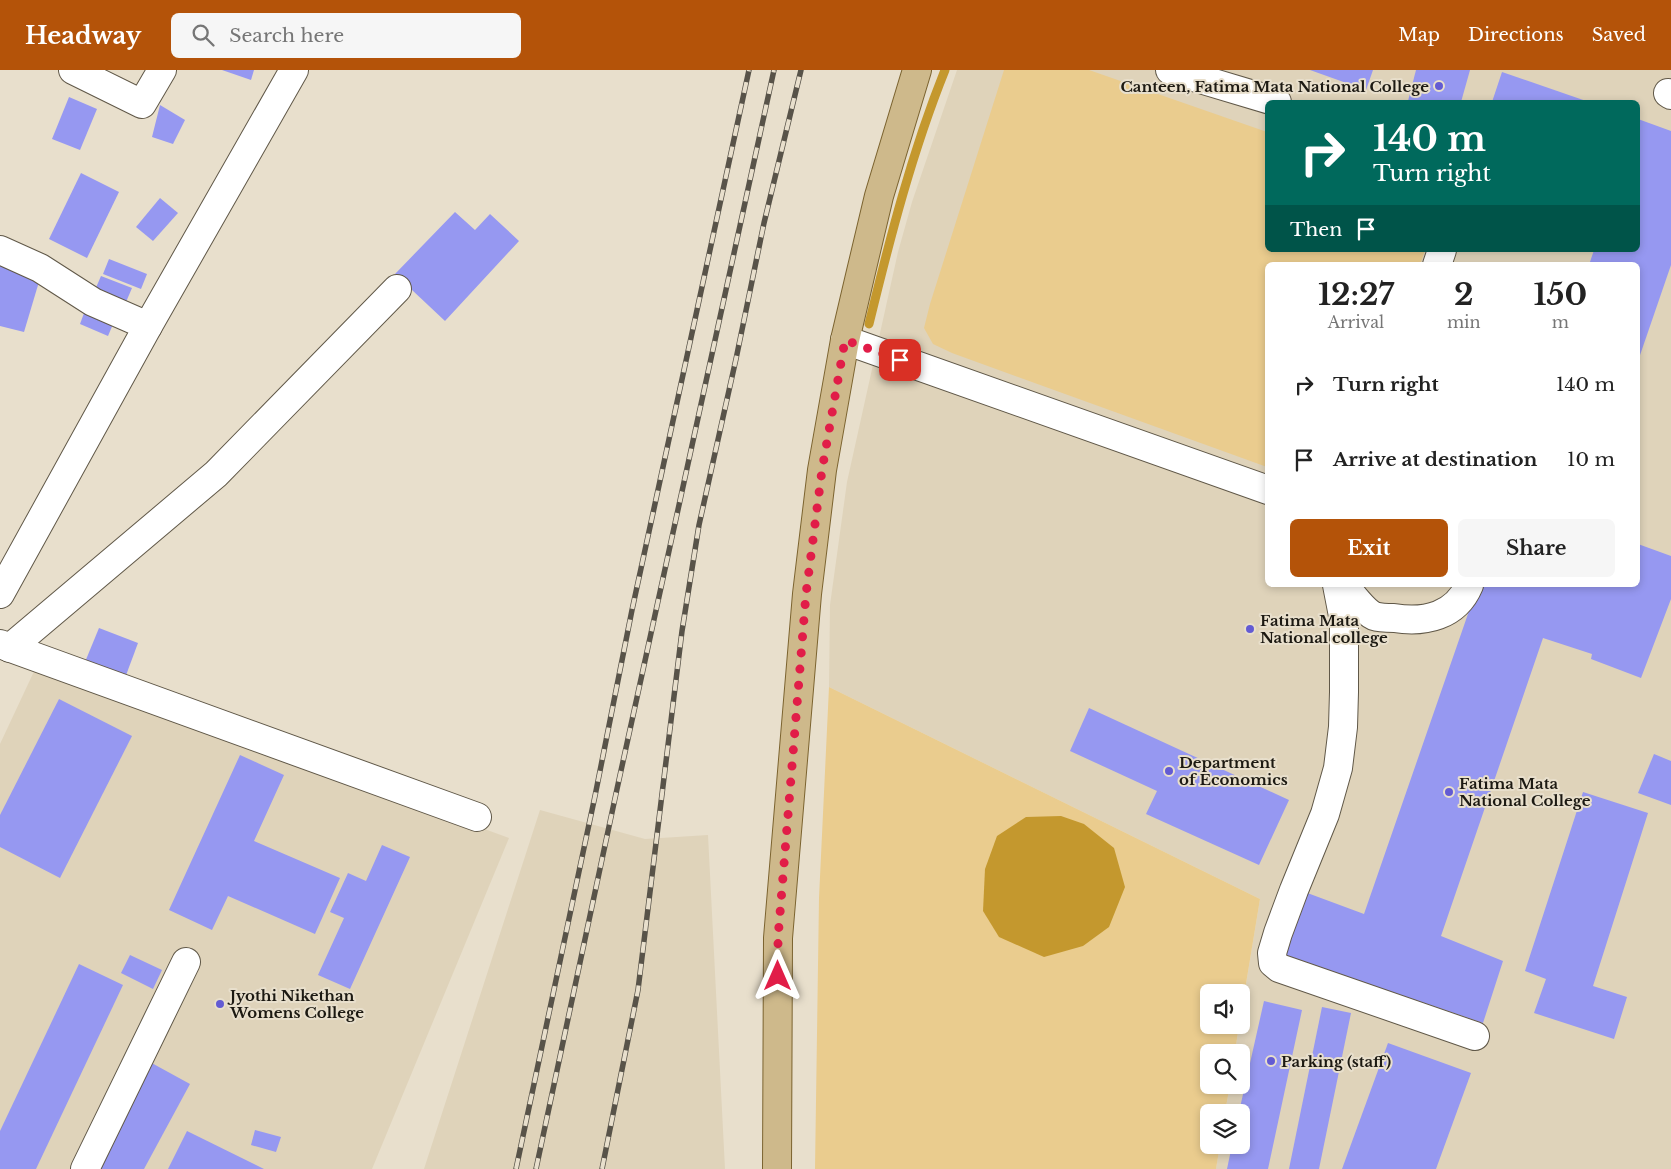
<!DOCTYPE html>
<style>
:root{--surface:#fff;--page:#f6f6f6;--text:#222;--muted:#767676;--accent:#b45309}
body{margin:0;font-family:"Libre Baskerville",serif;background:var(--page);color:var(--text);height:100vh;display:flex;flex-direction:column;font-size:19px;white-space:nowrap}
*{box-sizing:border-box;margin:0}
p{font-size:16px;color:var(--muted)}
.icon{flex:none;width:28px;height:28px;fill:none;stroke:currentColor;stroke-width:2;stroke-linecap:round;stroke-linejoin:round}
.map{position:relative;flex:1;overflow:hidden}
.sheet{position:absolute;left:1265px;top:192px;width:375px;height:325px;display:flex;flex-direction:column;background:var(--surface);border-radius:8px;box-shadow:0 2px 8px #0003}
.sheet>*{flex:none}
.guide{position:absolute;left:1265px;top:30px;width:375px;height:152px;border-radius:8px;box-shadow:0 2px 8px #0003;background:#00695c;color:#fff;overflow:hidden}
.tools{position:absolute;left:1200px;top:914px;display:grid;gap:10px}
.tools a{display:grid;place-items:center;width:50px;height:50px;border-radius:8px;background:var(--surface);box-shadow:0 2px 8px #0003;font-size:25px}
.pin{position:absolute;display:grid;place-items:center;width:42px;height:42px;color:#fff;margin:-21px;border-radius:10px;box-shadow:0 2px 8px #0006}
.me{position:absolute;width:55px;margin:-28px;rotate:0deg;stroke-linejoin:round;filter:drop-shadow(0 0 4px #0008)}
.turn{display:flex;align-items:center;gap:18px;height:105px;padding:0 25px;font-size:22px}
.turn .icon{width:65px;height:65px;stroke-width:2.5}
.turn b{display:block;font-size:35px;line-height:42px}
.then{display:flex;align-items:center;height:48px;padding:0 25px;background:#0003;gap:10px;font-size:19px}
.eta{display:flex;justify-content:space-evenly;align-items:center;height:85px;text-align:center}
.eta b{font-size:30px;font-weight:700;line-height:35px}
.button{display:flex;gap:10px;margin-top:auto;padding:10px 25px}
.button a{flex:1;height:58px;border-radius:8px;background:var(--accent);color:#fff;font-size:20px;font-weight:700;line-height:58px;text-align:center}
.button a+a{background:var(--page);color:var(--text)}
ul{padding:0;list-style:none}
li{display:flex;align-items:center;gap:15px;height:75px;padding:0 25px}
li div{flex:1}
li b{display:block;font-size:19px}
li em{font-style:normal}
header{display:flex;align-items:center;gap:30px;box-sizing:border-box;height:70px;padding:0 25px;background:var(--accent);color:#fff}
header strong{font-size:24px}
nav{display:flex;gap:28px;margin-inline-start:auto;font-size:18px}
.search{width:350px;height:45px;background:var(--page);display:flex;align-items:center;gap:12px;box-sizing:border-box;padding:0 18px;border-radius:8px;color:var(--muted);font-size:19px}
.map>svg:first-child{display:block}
.built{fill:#dfd3ba;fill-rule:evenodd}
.green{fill:#eacc8e}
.water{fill:#c4982e}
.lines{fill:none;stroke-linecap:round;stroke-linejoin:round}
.stream{stroke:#c4982e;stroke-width:9}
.building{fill:#9698f1}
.minor-casing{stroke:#605848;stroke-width:30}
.major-casing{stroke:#7b632f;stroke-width:30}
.minor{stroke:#fff;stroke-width:28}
.major{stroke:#ceb98b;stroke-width:28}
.rail-casing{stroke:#585349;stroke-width:5.5}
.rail{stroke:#e8dfcc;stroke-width:4;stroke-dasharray:11;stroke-linecap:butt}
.route{stroke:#e11d48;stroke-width:9;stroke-dasharray:0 16.2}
.poi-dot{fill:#635bd3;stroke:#e8dfcc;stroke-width:2}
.labels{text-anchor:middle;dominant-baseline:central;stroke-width:4;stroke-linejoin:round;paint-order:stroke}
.poi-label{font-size:15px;font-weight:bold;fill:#1c1912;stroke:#e8dfcc;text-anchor:start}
</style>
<header>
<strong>Headway</strong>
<div class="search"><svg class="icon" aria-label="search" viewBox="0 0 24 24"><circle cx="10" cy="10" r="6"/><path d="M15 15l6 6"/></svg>Search here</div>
<nav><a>Map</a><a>Directions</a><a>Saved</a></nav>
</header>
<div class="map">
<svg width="1671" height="1099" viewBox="0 0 1671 1099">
<rect width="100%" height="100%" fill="#e8dfcc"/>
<!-- built -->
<g class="built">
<path d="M957,0H1671V1099H1216L1220,1075H1241V1042H1225L1230,1015H1241V982H1235L1239,955H1241V944L1260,829L829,617L830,535L847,412L898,182L912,132ZM1268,32H1638V180H1268ZM1268,195H1638V515H1268Z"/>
<path d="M37,595L509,768L372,1099H0V674Z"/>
<path d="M540,740L645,769L708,765L725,1099H424Z"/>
</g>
<!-- green -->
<g class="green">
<path d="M1004,0H1089L1267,62L1268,180H1425L1420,195H1268L1267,397L952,283L933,274L924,258L930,234Z"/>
<path d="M829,617L1260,829L1241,944V922H1209V955H1239L1235,982H1209V1015H1230L1225,1042H1209V1075H1220L1216,1099H815L819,828Z"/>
</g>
<!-- water -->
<path class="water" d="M1061,746L1084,754L1114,778L1125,817L1109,857L1083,876L1044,887L999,867L983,841L985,799L997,766L1026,747Z"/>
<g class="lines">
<!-- stream -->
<path class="stream" d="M869,254C890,168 912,82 945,0"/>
</g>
<!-- building -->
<g class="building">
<path d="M222,0H254L251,10Z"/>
<path d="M1310,0H1373L1366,20Z"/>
<path d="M1416,0H1470L1461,32L1408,31Z"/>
<path d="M1502,2L1589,32H1492Z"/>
<path d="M69,27L97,39L80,80L52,69Z"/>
<path d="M160,35L185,50L173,74L152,67Z"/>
<path d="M1638,49L1671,61V195L1638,291V195H1589L1594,180H1638Z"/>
<path d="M81,103L119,122L87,188L49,169Z"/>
<path d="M160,128L178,143L153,171L136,157Z"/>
<path d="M455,142L475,160L490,144L519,171L445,251L395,204Z"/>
<path d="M109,189L147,204L141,219L103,204Z"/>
<path d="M0,193L41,205L24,262L0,256Z"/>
<path d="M101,206L132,218L123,239L92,227Z"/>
<path d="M87,235L116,247L108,266L80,254Z"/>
<path d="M1638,474L1671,486V529L1641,608L1591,589L1592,584L1543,568L1441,866L1503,891L1483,953L1281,884L1302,821L1364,844L1478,515H1638Z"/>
<path d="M99,558L138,573L125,608L85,592Z"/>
<path d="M59,629L132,666L60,808L0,777V745Z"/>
<path d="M1089,638L1289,730L1259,795L1146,744L1157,721L1070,681Z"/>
<path d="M1654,684L1671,691V735L1638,723Z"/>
<path d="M240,685L284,705L254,771L340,808L315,864L228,826L212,860L169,840Z"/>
<path d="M1583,722L1648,743L1593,916L1627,927L1614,969L1534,943L1546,909L1525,901Z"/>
<path d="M382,775L410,787L350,919L318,905L344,848L330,842L348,803L366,811Z"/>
<path d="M130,885L162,900L153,919L121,903Z"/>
<path d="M79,894L123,915L36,1099H0V1061Z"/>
<path d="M1264,931L1302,940L1268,1099H1227L1232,1075H1241V1042H1239Z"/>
<path d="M1322,937L1351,943L1319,1099H1289Z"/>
<path d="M1388,973L1471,1003L1436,1099H1342Z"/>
<path d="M148,991L190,1014L144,1099H90Z"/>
<path d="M255,1060L281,1067L276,1082L251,1075Z"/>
<path d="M187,1061L264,1099H168Z"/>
</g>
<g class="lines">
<defs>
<g id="minor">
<path d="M73,0L142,34L162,0"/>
<path d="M1170,0L1277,32"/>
<path d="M1668,23L1671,25"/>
<path d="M0,180L40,198L93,232L148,256"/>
<path d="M1437,195L1442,180"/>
<path d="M845,270L1268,420"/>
<path d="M1337,515L1344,551V622L1343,657L1338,698L1325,744L1294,820L1278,863L1272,883L1273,893L1279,898L1475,966"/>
<path d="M1345,515C1350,523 1365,542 1374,546C1380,548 1388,548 1394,548C1425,553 1456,546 1469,515"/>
<path d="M0,524L148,256L294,0"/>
<path d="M0,574L477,747"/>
<path d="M10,578L216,404L397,219"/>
<path d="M85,1099L186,892"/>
</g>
<path id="major" d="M777,1099L778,868L807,524L822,400L845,270L860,206L879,126L917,0"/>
</defs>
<!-- minor casing -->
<use href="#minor" class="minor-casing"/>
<!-- major casing -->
<use href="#major" class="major-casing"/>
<!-- minor -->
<use href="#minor" class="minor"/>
<!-- major -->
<use href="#major" class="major"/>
<defs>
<g id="rail">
<path d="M516,1099L595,726L632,540L749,0"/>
<path d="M536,1099L617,719L774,0"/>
<path d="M602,1099L638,920L682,561L699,455L736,289L764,153L801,0"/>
</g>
</defs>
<!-- rail casing -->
<use href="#rail" class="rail-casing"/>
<!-- rail -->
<use href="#rail" class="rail"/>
</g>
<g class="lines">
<!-- route -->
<path class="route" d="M778,906V868L806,524L822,400L845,270L900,290"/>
</g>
<!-- markers -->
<g class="poi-dot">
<circle cx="1439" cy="16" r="5"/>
<circle cx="1250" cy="559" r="5"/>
<circle cx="1169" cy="701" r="5"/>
<circle cx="1449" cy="722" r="5"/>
<circle cx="220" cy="934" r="5"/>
<circle cx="1271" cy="991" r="5"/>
</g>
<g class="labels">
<!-- poi labels -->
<g class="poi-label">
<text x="1429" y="16" text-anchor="end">Canteen, Fatima Mata National College</text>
<text x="1260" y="550">Fatima Mata<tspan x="1260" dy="17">National college</tspan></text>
<text x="1179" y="692">Department<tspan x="1179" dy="17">of Economics</tspan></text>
<text x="1459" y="713">Fatima Mata<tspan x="1459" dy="17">National College</tspan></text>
<text x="230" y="925">Jyothi Nikethan<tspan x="230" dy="17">Womens College</tspan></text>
<text x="1281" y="991">Parking (staff)</text>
</g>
</g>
</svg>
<div class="tools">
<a><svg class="icon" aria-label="sound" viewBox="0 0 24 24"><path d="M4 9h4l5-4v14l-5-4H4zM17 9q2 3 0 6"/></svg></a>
<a><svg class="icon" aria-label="search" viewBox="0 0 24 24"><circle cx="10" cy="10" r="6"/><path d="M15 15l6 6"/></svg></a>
<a><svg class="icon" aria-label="layers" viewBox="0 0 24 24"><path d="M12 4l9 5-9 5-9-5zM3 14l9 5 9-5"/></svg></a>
</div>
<div class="pin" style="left:900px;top:290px;background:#d93025"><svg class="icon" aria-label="arrive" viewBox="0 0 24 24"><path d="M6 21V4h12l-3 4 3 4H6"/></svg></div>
<svg class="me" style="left:778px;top:906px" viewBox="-20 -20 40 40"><path d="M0-17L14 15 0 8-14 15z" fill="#e11d48" stroke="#fff" stroke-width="4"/></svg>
<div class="guide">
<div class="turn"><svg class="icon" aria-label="right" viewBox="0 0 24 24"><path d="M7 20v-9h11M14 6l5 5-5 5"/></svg><div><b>140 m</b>Turn right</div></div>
<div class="then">Then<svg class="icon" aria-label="arrive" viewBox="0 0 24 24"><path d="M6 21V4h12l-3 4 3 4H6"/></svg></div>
</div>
<section class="sheet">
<div class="eta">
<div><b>12:27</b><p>Arrival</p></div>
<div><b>2</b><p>min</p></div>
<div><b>150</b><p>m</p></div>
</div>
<ul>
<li><svg class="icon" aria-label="right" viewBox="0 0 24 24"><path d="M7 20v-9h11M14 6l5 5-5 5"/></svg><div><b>Turn right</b></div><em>140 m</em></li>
<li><svg class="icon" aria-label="arrive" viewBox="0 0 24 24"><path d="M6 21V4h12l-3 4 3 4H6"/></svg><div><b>Arrive at destination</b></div><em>10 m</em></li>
</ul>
<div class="button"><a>Exit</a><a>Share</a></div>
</section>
</div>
